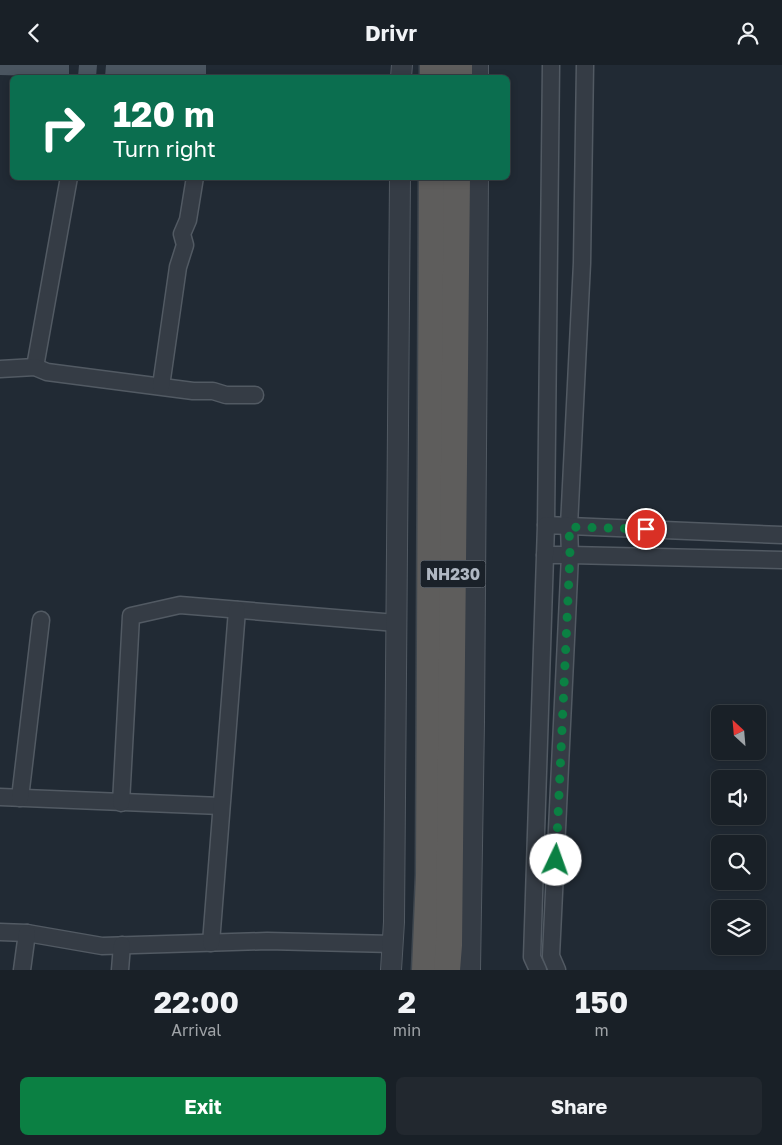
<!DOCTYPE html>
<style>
:root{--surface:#192027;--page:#22282f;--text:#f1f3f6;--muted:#9fa3a7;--line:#373e44;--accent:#0b8043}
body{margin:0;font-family:"Golos Text",sans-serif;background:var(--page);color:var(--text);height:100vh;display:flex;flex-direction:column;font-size:19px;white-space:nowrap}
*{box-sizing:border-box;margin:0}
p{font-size:16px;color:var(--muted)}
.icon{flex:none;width:28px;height:28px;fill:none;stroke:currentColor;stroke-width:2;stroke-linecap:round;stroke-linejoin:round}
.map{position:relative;height:905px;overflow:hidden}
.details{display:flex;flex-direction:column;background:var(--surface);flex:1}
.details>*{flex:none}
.banner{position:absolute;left:10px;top:10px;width:500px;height:105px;border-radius:8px;box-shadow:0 2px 8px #0003,0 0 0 1px var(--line);background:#0b6e4f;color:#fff;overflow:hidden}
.needle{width:32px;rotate:334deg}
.fabs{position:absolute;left:711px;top:640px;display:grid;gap:10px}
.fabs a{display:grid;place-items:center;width:55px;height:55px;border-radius:8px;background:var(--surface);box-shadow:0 2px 8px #0003,0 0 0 1px var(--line);font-size:25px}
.pin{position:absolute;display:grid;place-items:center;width:42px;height:42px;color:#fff;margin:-21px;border:2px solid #fff;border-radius:50%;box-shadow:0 1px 5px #0007}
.me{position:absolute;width:55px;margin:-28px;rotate:3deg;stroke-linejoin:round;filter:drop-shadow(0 0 4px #0008)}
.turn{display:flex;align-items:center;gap:18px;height:105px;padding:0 20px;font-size:22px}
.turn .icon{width:65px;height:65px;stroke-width:2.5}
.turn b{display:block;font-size:35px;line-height:42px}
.eta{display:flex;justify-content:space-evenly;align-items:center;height:85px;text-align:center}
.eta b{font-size:30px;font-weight:700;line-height:35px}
.primary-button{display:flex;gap:10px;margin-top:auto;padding:10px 20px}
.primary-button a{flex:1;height:58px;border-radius:8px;background:var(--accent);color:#fff;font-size:20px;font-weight:700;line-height:58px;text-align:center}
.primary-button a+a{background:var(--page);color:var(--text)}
header{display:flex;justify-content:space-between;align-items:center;height:65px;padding:0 20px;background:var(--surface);font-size:22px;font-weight:700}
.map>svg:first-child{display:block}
.building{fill:#4a5560}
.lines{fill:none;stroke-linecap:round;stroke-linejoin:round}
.minor-casing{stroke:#525a63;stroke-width:19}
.tertiary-casing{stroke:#525a63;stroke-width:22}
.trunk-casing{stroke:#3f474f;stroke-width:29}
.minor{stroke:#353c45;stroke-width:16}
.tertiary{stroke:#353c45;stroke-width:20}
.trunk{stroke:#5e5d5c;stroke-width:26}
.route{stroke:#0b8043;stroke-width:9;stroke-dasharray:0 16.2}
.labels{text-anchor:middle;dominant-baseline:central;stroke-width:4;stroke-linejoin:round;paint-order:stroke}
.shield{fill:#1a2129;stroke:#828a94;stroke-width:1}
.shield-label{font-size:16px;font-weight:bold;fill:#afb7c2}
</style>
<header><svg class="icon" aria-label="back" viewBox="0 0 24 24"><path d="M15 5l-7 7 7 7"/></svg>Drivr<svg class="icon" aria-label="person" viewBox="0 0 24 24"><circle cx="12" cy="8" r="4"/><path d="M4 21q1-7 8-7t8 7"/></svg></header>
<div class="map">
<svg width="782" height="905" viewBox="0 0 782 905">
<rect width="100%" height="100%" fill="#212a34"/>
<!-- building -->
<g class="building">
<path d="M0,0H69V12L0,10Z"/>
<path d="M79,0H97L96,12H78Z"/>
<path d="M106,0H206V12H105Z"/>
</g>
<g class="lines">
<defs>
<g id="minor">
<path d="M35,302L69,112"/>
<path d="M0,304L35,302L47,307L193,326H213L226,330H255"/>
<path d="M161,321L178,202L185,180L182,169L188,155L195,112"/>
<path d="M546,460L551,0"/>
<path d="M545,490H570L569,461L582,198L585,0"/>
<path d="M0,732L221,741"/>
<path d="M20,733L41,555"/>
<path d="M121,738L131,551L180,540L396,558"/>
<path d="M0,867L27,868L102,881L267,876L393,879"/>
<path d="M211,878L237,545"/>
<path d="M22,905L27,868"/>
<path d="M120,905L122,880"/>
<path d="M538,905L532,892L546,460L782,470"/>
<path d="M557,905L551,891L570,490L782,495"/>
</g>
<g id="tertiary">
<path d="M478,0V12"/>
<path d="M401,12L402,0"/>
<path d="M391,905L394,857L400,112"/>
<path d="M470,905L474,657L478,112"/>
</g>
<g id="trunk">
<path d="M433,12V0"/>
<path d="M459,12V0"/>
<path d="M425,905L429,810L432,112"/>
<path d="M447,905L449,880L457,112"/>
</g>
</defs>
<!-- minor casing -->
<use href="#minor" class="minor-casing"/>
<!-- tertiary casing -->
<use href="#tertiary" class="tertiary-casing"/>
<!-- trunk casing -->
<use href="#trunk" class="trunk-casing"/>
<!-- minor -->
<use href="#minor" class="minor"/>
<!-- tertiary -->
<use href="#tertiary" class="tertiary"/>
<!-- trunk -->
<use href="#trunk" class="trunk"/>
</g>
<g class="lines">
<!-- route -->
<path class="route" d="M556,795L570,490L569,462L646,464"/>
</g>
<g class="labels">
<!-- shield labels -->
<rect class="shield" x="420.5" y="495.5" width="65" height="27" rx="4"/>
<g class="shield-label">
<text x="453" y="509">NH230</text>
</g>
</g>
</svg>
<div class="fabs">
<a><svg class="needle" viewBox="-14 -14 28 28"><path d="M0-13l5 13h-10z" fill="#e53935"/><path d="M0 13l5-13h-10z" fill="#9fa3a7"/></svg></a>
<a><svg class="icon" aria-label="sound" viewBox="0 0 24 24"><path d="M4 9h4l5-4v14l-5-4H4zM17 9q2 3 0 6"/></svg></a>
<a><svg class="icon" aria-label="search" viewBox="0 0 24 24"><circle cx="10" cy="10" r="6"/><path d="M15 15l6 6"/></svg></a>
<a><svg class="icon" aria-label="layers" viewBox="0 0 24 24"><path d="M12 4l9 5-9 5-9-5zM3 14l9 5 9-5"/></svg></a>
</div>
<div class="pin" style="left:646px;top:464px;background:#d93025"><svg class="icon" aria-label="arrive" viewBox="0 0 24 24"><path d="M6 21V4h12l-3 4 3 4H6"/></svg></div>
<svg class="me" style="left:556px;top:795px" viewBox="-20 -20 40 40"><circle r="19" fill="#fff"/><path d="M0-13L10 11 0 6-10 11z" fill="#0b8043"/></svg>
<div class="banner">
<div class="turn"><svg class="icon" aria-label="right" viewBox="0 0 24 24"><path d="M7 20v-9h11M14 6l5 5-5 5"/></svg><div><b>120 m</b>Turn right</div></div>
</div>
</div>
<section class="details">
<div class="eta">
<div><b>22:00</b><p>Arrival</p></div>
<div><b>2</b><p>min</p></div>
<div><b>150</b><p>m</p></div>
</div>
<div class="primary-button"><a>Exit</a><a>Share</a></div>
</section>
